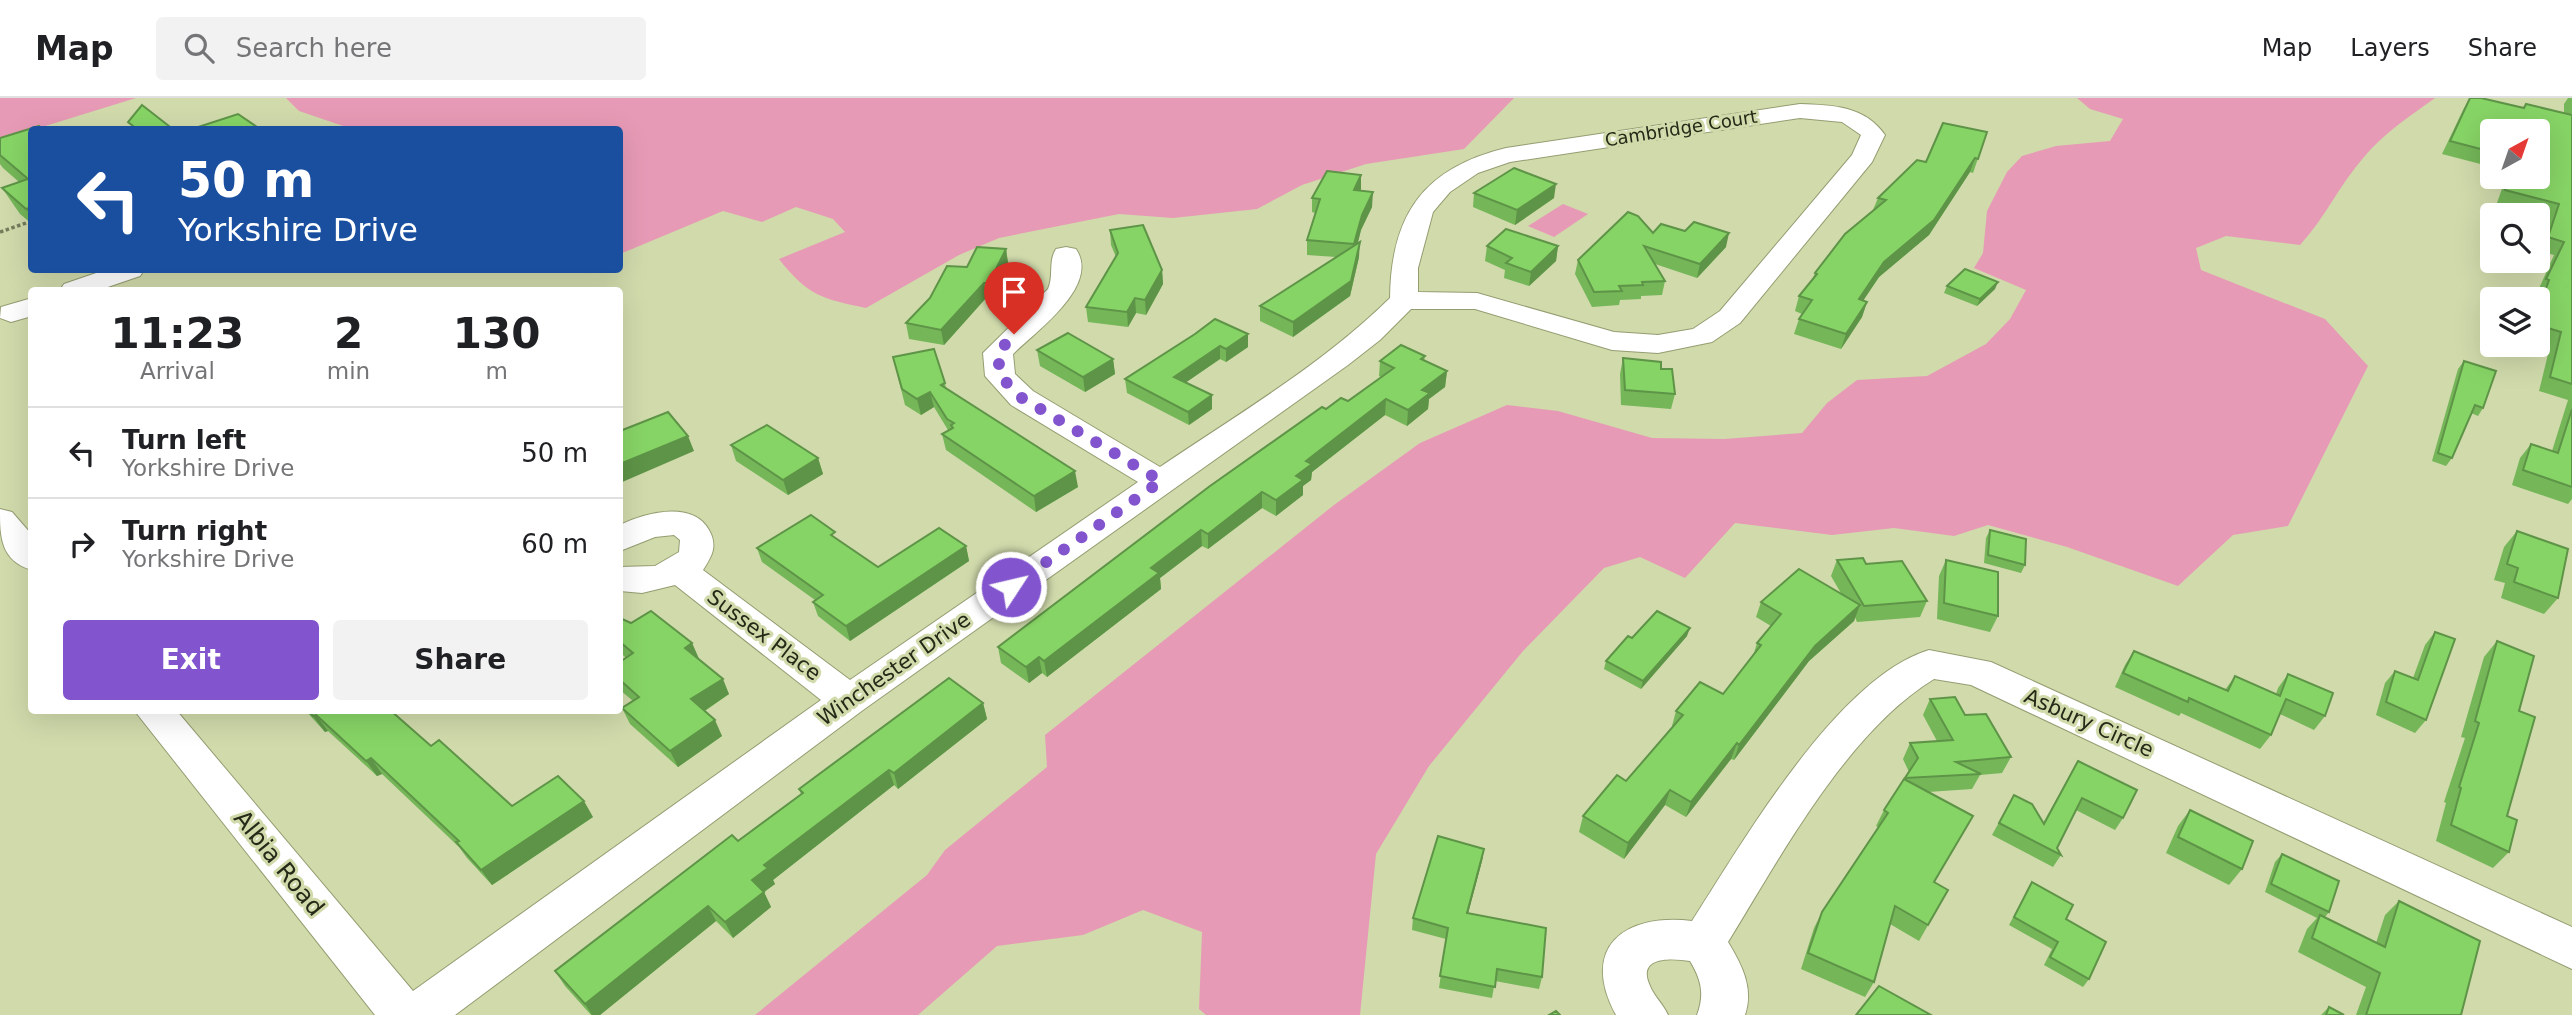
<!DOCTYPE html>
<style>
:root{--surface:#fff;--page:#f2f2f2;--text:#202124;--muted:#757577;--line:#e0e0e0;--accent:#8255ce}
body{margin:0;font-family:"DejaVu Sans",sans-serif;background:var(--page);color:var(--text);height:100vh;display:flex;flex-direction:column;font-size:26px;white-space:nowrap}
*{box-sizing:border-box;margin:0}
p{font-size:23px;color:var(--muted)}
.icon{flex:none;width:38px;height:38px;fill:none;stroke:currentColor;stroke-width:2;stroke-linecap:round;stroke-linejoin:round}
.map{position:relative;flex:1;overflow:hidden}
.sheet{position:absolute;left:28px;top:189px;width:595px;height:427px;display:flex;flex-direction:column;background:var(--surface);border-radius:7px;box-shadow:0 7px 28px #0002}
.sheet>*{flex:none}
.hud{position:absolute;left:28px;top:28px;width:595px;height:147px;border-radius:7px;box-shadow:0 7px 28px #0002;background:#1a4fa0;color:#fff;overflow:hidden}
.needle{width:46px;rotate:40deg}
.buttons{position:absolute;left:2480px;top:21px;display:grid;gap:14px}
.buttons a{display:grid;place-items:center;width:70px;height:70px;border-radius:7px;background:var(--surface);box-shadow:0 7px 28px #0002;font-size:35px}
.pin{position:absolute;display:grid;place-items:center;width:60px;height:60px;color:#fff;margin:-72px -30px;border-radius:50% 50% 50% 0;rotate:-45deg;box-shadow:0 0 7px #0007}
.pin .icon{rotate:45deg}
.me{position:absolute;width:77px;margin:-38px;rotate:55deg;stroke-linejoin:round;filter:drop-shadow(0 0 5px #0008)}
.turn{display:flex;align-items:center;gap:24px;height:147px;padding:0 35px;font-size:32px}
.turn .icon{width:91px;height:91px;stroke-width:2.5}
.turn b{display:block;font-size:49px;line-height:60px}
.eta{display:flex;justify-content:space-evenly;align-items:center;height:119px;text-align:center}
.eta b{font-size:42px;font-weight:700;line-height:49px}
.cta{display:flex;gap:14px;margin-top:auto;padding:14px 35px}
.cta a{flex:1;height:80px;border-radius:7px;background:var(--accent);color:#fff;font-size:28px;font-weight:700;line-height:80px;text-align:center}
.cta a+a{background:var(--page);color:var(--text)}
ul{padding:0;list-style:none}
li{display:flex;align-items:center;gap:21px;height:91px;padding:0 35px;border-top:2px solid var(--line)}
li div{flex:1}
li b{display:block;font-size:26px}
li em{font-style:normal}
header{display:flex;align-items:center;gap:42px;box-sizing:border-box;height:98px;padding:0 35px;background:var(--surface);border-bottom:2px solid var(--line)}
header strong{font-size:33px}
nav{display:flex;gap:38px;margin-inline-start:auto;font-size:24px}
.search{width:490px;height:63px;background:var(--page);display:flex;align-items:center;gap:18px;box-sizing:border-box;padding:0 24px;border-radius:7px;color:var(--muted);font-size:26px}
.map>svg:first-child{display:block}
.green{fill:#e79ab5}
.lines{fill:none;stroke-linecap:round;stroke-linejoin:round}
.minor-casing{stroke:#949d71;stroke-width:2}
.path{stroke:#757c5c;stroke-width:3.5;stroke-dasharray:3.5 2.5;stroke-linecap:butt}
.minor{fill:#fff;fill-rule:evenodd}
.wall{fill:#74b658}
.shaded-wall{fill:#5e9447}
.building{fill:#87d466;stroke:#5e9447;stroke-width:2}
.route{stroke:#8255ce;stroke-width:12;stroke-dasharray:0 21.6}
.labels{text-anchor:middle;dominant-baseline:central;stroke-width:6;stroke-linejoin:round;paint-order:stroke}
.far-street-label{font-size:18px;fill:#252917;stroke:#d0daab}
.street-label{font-size:21px;fill:#252917;stroke:#d0daab}
.near-street-label{font-size:24px;fill:#252917;stroke:#d0daab}
</style>
<header>
<strong>Map</strong>
<div class="search"><svg class="icon" aria-label="search" viewBox="0 0 24 24"><circle cx="10" cy="10" r="6"/><path d="M15 15l6 6"/></svg>Search here</div>
<nav><a>Map</a><a>Layers</a><a>Share</a></nav>
</header>
<div class="map">
<svg width="2572" height="917" viewBox="0 0 2572 917">
<rect width="100%" height="100%" fill="#d0daab"/>
<!-- green -->
<g class="green">
<path d="M0,0H136L0,42Z"/>
<path d="M286,0H1514L1464,51L1366,66L1302,87L1257,111L1173,120L1119,116L999,140L959,157L866,210C822,201 807,197 779,161L845,134L833,121L796,109L762,124L723,113L620,156V32L352,31L299,13Z"/>
<path d="M2077,0H2435C2410,18 2384,35 2364,59C2340,86 2325,120 2300,147L2226,138L2196,150L2201,172L2325,221L2368,268L2288,428L2233,437L2178,488L2067,449L1988,427L1954,438L1894,430L1832,437L1735,425L1685,480L1640,459L1604,470L1523,553L1429,668L1376,756L1360,917H1206L1199,911L1202,834L1143,812L1083,837L997,848L918,917H755L927,777L945,752L1047,669L1045,637L1334,407L1420,345L1507,307L1558,313L1652,340L1724,341L1802,335L1827,305L1857,282L1927,278L1986,246L2010,221L2026,192L1974,170L1983,155L1987,113L2007,74L2022,58L2056,48L2110,43L2123,21L2090,11Z"/>
<path d="M1563,106L1588,116L1554,139L1528,128Z"/>
</g>
<g class="lines">
<defs>
<g id="minor">
<path d="M1800,6C1833,7 1865,8 1885,37L1872,64L1740,225L1712,244L1658,255L1612,252L1475,211H1411L1380,242L1348,267L863,612L455,917H375L134,612H176L413,893L821,602L675,487L642,495L620,493V469L655,468L679,454L680,442L674,437L655,439L620,453V427C645,415 692,402 709,432C718,448 712,458 703,472L850,582L1138,384L1011,307L985,278L983,255L1048,191C1054,178 1048,163 1056,151L1066,149L1076,151C1101,188 1035,234 1013,256L1015,276L1033,293L1160,369C1238,316 1322,267 1390,200C1391,116 1424,70 1506,50ZM1800,20L1842,24L1861,37L1852,57L1720,213L1693,231L1658,237L1614,234L1477,195L1418,194V170L1433,114L1450,94L1478,75L1510,64Z"/>
<path d="M105,172H144L140,178L99,192H60L64,186Z"/>
<path d="M32,200V218L11,224L0,220L1,209Z"/>
<path d="M0,411L12,414L32,437V472C0,463 0,438 0,411Z"/>
<path d="M1929,552L1991,564L2572,829V871L1971,587L1934,581C1847,634 1781,758 1728,844C1742,867 1754,890 1745,917H1697C1705,896 1701,881 1690,863C1671,860 1636,858 1650,888C1654,898 1663,906 1668,917H1616C1579,849 1625,815 1692,823C1743,744 1837,580 1929,552Z"/>
</g>
</defs>
<!-- minor casing -->
<use href="#minor" class="minor-casing"/>
<!-- path -->
<path class="path" d="M0,134L29,124"/>
<!-- minor -->
<use href="#minor" class="minor"/>
</g>
<!-- wall -->
<g class="wall">
<path d="M2470,0L2524,10L2564,15V6L2568,0H2572V401L2568,406L2512,387L2520,360L2531,346L2552,353L2568,302L2539,293L2550,248L2538,243V201L2540,196L2537,195L2554,157L2538,153L2550,119L2497,105L2506,79H2538L2492,33V69L2442,56L2464,10Z"/>
<path d="M32,32V126L20,116L2,90L19,84L3,70L0,66V40Z"/>
<path d="M1987,34L1973,75L1970,74L1929,137L1879,179L1863,203L1867,204L1862,219L1841,251L1794,236L1799,221L1802,216L1795,213L1799,198L1812,182L1815,175L1873,112L1878,100L1926,64Z"/>
<path d="M1361,91L1360,93L1372,109L1361,132L1357,146L1359,159L1350,198L1293,239L1260,223V208L1336,159L1307,157V142L1315,115L1312,114V100Z"/>
<path d="M1474,95L1554,100L1515,127L1473,109Z"/>
<path d="M1110,132L1162,172L1163,186L1146,217L1136,215L1128,229L1088,224L1086,209L1116,159L1111,147Z"/>
<path d="M1653,135L1726,149L1697,180L1655,166L1665,183L1662,197L1641,198V201L1620,202L1619,207L1592,209L1575,176L1578,162Z"/>
<path d="M1487,148H1558L1556,163L1529,188L1504,180L1505,172L1485,163Z"/>
<path d="M1006,151L1008,165L992,200H986L944,247L909,241L906,225L967,169Z"/>
<path d="M1947,188L1995,191L1977,208L1944,195Z"/>
<path d="M1195,236L1248,249L1226,264L1220,261L1186,284L1212,311L1189,327L1127,295L1125,281Z"/>
<path d="M1037,252L1113,261L1115,276L1085,294L1040,268Z"/>
<path d="M1425,258L1424,263L1447,273L1445,289L1429,301L1428,311L1407,328L1385,317L1312,374L1311,382L1303,388V397L1276,418L1262,410L1208,451L1202,448L1160,480L1161,491L1047,579L1042,575L1029,585L1001,565L998,549L1326,311L1348,303L1381,279L1379,278L1380,263Z"/>
<path d="M893,259L945,285L946,290L1078,389L1036,414L946,352L942,336L948,332L934,309L921,317L905,307Z"/>
<path d="M1623,260L1661,271L1675,296L1671,311L1621,307L1620,276Z"/>
<path d="M2464,263L2483,310L2478,318L2471,315L2452,360L2446,368L2432,363L2458,271Z"/>
<path d="M731,347L818,360L823,376L788,397L736,363Z"/>
<path d="M1990,432L2025,467L2021,475L1984,465L1986,440Z"/>
<path d="M2517,433L2558,500L2544,516L2501,500L2505,485L2494,482L2504,449Z"/>
<path d="M837,441L878,469L966,448L969,463L850,543L818,518L813,504L815,502L762,464L757,450Z"/>
<path d="M1837,462L1866,466L1927,503L1920,519L1857,524L1855,519L1854,523L1809,563L1734,662L1731,661L1686,719L1665,707L1624,761L1579,734L1583,718L1626,683L1673,629L1672,628L1676,613L1723,596L1753,558L1757,545L1771,528L1756,519L1761,504L1842,497L1831,478Z"/>
<path d="M1946,462L1998,518L1990,534L1937,521L1939,478Z"/>
<path d="M620,520L631,525L692,545L699,561L729,596L705,613L722,638L678,669L630,626L622,610L633,603L620,592V564L626,560L620,554Z"/>
<path d="M2435,534L2426,622L2415,635L2376,617L2385,585L2395,573L2413,580L2425,547Z"/>
<path d="M1687,538L1641,591L1604,571L1606,563L1632,540Z"/>
<path d="M2497,543L2519,613L2507,718L2509,754L2493,770L2436,743L2446,705L2444,704L2465,640L2461,639L2484,559Z"/>
<path d="M2134,553L2225,592L2235,578L2276,596L2278,590L2288,576L2325,618L2314,632L2280,616L2271,637L2260,651L2181,615L2179,618L2115,589L2125,567Z"/>
<path d="M1930,601L1965,617L2011,659L2002,675L1980,677L1972,691L1928,694L1964,734L1934,784L1948,792L1919,843L1890,826L1874,884L1865,899L1801,871L1814,830L1822,814L1878,729L1876,728L1884,712L1909,674L1903,661L1910,645L1937,643L1923,617Z"/>
<path d="M983,605L987,621L898,691L894,687L773,782L775,786L764,794L771,809L733,840L716,823L600,917H591L565,888L555,873L738,743L801,696L799,691Z"/>
<path d="M305,612H390L431,648L512,708L593,719L492,787L467,760L459,749L382,676L377,678L328,633L325,634Z"/>
<path d="M2078,663L2123,720L2115,732L2076,712L2057,750L2061,757L2053,769L1992,737L2014,697L2043,725Z"/>
<path d="M2190,712L2242,771L2229,787L2166,755L2178,728Z"/>
<path d="M1484,751L1482,763L1468,815L1542,879L1539,891L1495,883L1492,900L1439,890L1446,841L1412,832L1413,820Z"/>
<path d="M2282,756L2329,814L2325,819L2376,845L2385,817L2399,803L2461,917H2356L2366,889L2298,854L2307,831L2317,820L2265,794L2275,764Z"/>
<path d="M2032,784L2066,821L2089,881L2083,889L2044,867L2052,851L2009,827Z"/>
<path d="M2329,909L2344,917H2321Z"/>
</g>
<!-- shaded-wall -->
<g class="shaded-wall">
<path d="M1975,60L1970,74L1929,137L1879,179L1854,216L1859,201L1884,164Z"/>
<path d="M1361,77V91L1354,106V92Z"/>
<path d="M1556,86L1554,100L1515,127L1517,112Z"/>
<path d="M1373,94L1372,109L1361,132L1354,161V146L1362,117Z"/>
<path d="M32,109V119L26,111Z"/>
<path d="M1729,135L1726,149L1697,180L1700,166Z"/>
<path d="M1360,144L1359,159L1350,198L1293,239V224Z"/>
<path d="M1558,148L1556,163L1529,188L1531,174Z"/>
<path d="M1006,151L1008,165L992,200L989,185Z"/>
<path d="M1162,172L1163,186L1146,217L1145,202Z"/>
<path d="M1998,184L1995,191L1977,208L1980,201Z"/>
<path d="M984,185L986,200L944,247L941,232Z"/>
<path d="M1135,200L1136,215L1128,229L1127,214Z"/>
<path d="M1867,204L1862,219L1841,251L1846,236Z"/>
<path d="M1248,236V249L1226,264V251Z"/>
<path d="M1220,248V261L1175,292L1174,279Z"/>
<path d="M1113,261L1115,276L1085,294L1083,279Z"/>
<path d="M1447,273L1445,289L1429,301L1428,311L1407,328L1408,312L1422,292Z"/>
<path d="M930,294L934,309L921,317L917,301Z"/>
<path d="M1212,297V311L1189,327L1188,314Z"/>
<path d="M1386,301L1385,317L1312,374L1311,382L1303,388V397L1276,418V402L1296,378L1306,363Z"/>
<path d="M688,338L694,353L620,385V366Z"/>
<path d="M818,360L823,376L788,397L783,382Z"/>
<path d="M1075,373L1078,389L1036,414L1034,398Z"/>
<path d="M1262,394V410L1208,451V436Z"/>
<path d="M1201,432L1202,448L1160,480L1161,491L1047,579L1044,563L1151,470Z"/>
<path d="M966,448L969,463L850,543L846,528Z"/>
<path d="M1860,507L1854,523L1809,563L1734,662L1739,647L1815,548Z"/>
<path d="M1690,530L1687,538L1641,591L1643,583Z"/>
<path d="M692,545L699,561L685,550Z"/>
<path d="M1039,559L1042,575L1029,585L1026,569Z"/>
<path d="M723,581L729,596L698,617L691,601Z"/>
<path d="M983,605L987,621L898,691L894,675Z"/>
<path d="M316,617L328,633L325,634L313,618Z"/>
<path d="M715,622L722,638L678,669L670,653Z"/>
<path d="M1737,645L1731,661L1686,719L1691,704Z"/>
<path d="M371,660L382,676L377,678L366,663Z"/>
<path d="M889,672L894,687L773,782L775,786L764,794L771,809L733,840L725,824L752,782L764,767Z"/>
<path d="M1670,692L1665,707L1624,761L1628,745Z"/>
<path d="M584,703L593,719L492,787L481,772Z"/>
<path d="M1484,751L1482,763L1465,827L1467,815Z"/>
<path d="M708,808L716,823L600,917H592L585,906Z"/>
</g>
<!-- building -->
<g class="building">
<path d="M2470,0H2481L2524,10L2526,6L2572,17V286L2550,279L2561,234L2538,227V212L2549,182L2546,181L2564,144L2548,139L2559,106L2505,92L2510,79H2538V33H2492V54L2450,43Z"/>
<path d="M142,7L174,32H138L128,24Z"/>
<path d="M238,16L260,31L189,32Z"/>
<path d="M1943,25L1987,34L1978,61L1975,60L1934,122L1884,164L1859,201L1867,204L1846,236L1799,221L1812,202L1799,198L1817,176L1815,175L1845,136L1886,102L1878,100L1917,62L1926,64Z"/>
<path d="M39,28L43,32H32V109L26,111L2,90L28,81L0,57V40Z"/>
<path d="M1514,70L1556,86L1517,112L1474,95Z"/>
<path d="M1327,73L1361,77L1354,92L1373,94L1362,117L1354,146L1307,142L1320,101L1312,100Z"/>
<path d="M1628,114L1638,118L1653,135L1661,126L1685,133L1694,124L1729,135L1700,166L1644,148L1665,183L1642,184L1643,187L1619,188L1622,193L1594,194L1578,162Z"/>
<path d="M1143,127L1162,172L1145,202L1135,200L1127,214L1086,209L1118,155L1110,132Z"/>
<path d="M1506,131L1558,148L1531,174L1506,165L1512,160L1487,148Z"/>
<path d="M1360,144L1351,183L1293,224L1260,208Z"/>
<path d="M977,149L1006,151L989,185H984L941,232L906,225L930,200L947,168L967,169Z"/>
<path d="M1965,171L1998,184L1980,201L1947,188Z"/>
<path d="M1215,221L1248,236L1226,251L1220,248L1174,279L1212,297L1188,314L1125,281L1195,236Z"/>
<path d="M1068,235L1113,261L1083,279L1037,252Z"/>
<path d="M1401,247L1425,258L1421,261L1447,273L1422,292L1430,295L1408,312L1386,301L1306,363L1312,366L1296,378L1303,382L1276,402L1262,394L1208,436L1201,432L1151,470L1159,475L1044,563L1039,559L1026,569L998,549L1210,388L1322,309L1326,311L1341,300L1348,303L1394,270L1380,263Z"/>
<path d="M934,251L945,285L941,287L1075,373L1034,398L942,336L953,330L951,327L954,325L947,321L930,294L917,301L902,291L893,259Z"/>
<path d="M1623,260L1661,264V271H1672L1675,296L1625,292Z"/>
<path d="M2464,263L2496,273L2483,310L2475,307L2452,360L2438,355Z"/>
<path d="M2572,311V389L2523,372L2531,346L2558,355Z"/>
<path d="M668,314L688,338L620,366V333Z"/>
<path d="M767,327L818,360L783,382L731,347Z"/>
<path d="M811,417L835,434L831,437L878,469L939,430L966,448L846,528L813,504L823,497L757,450Z"/>
<path d="M1990,432L2026,441L2025,467L1988,457Z"/>
<path d="M2517,433L2568,451L2558,500L2514,484L2518,470L2507,466Z"/>
<path d="M1863,460L1866,466L1902,463L1927,503L1864,508L1837,462Z"/>
<path d="M1946,462L1998,474V518L1944,505Z"/>
<path d="M1799,471L1860,507L1815,548L1739,647L1737,645L1691,704L1670,692L1628,745L1583,718L1617,677L1626,683L1683,617L1676,613L1700,584L1723,596L1761,547L1757,545L1781,516L1761,504Z"/>
<path d="M651,513L692,545L685,550L723,581L691,601L715,622L670,653L622,610L639,599L620,582V564L633,555L620,544V520L631,525Z"/>
<path d="M1657,513L1690,530L1643,583L1606,563L1628,538L1632,540Z"/>
<path d="M2435,534L2455,541L2426,622L2386,604L2395,573L2418,582Z"/>
<path d="M2497,543L2534,558L2519,613L2535,619L2507,718L2517,722L2509,754L2451,727L2461,690L2459,689L2479,625L2475,623Z"/>
<path d="M2134,553L2228,593L2235,578L2280,598L2288,576L2333,595L2325,618L2286,601L2271,637L2189,600L2188,604L2123,575Z"/>
<path d="M949,580L983,605L894,675L889,672L764,767L768,770L752,782L764,794L725,824L708,808L585,906L555,873L732,737L738,743L803,695L799,691Z"/>
<path d="M1955,599L1965,617L1986,616L2011,659L1956,664L1981,676L1905,680L1918,660L1910,645L1953,642L1930,601Z"/>
<path d="M308,612H390L431,648L439,642L512,708L558,678L584,703L481,772L456,744L459,743L371,660L366,663L316,617L313,618Z"/>
<path d="M2078,663L2137,692L2123,720L2082,700L2057,750L2061,757L1999,725L2014,697L2032,706L2044,726Z"/>
<path d="M1904,681L1973,718L1934,784L1948,792L1928,827L1895,808L1874,884L1808,855L1822,814L1888,715L1884,712Z"/>
<path d="M2190,712L2253,743L2242,771L2178,739Z"/>
<path d="M1438,738L1484,751L1467,815L1546,830L1542,879L1497,871L1495,889L1440,878L1448,830L1413,820Z"/>
<path d="M2282,756L2339,783L2329,814L2271,786Z"/>
<path d="M2032,784L2073,807L2066,821L2106,844L2089,881L2050,859L2058,844L2014,819Z"/>
<path d="M2399,803L2480,843L2461,917H2366L2380,875L2312,840L2320,817L2385,849Z"/>
<path d="M1879,888L1931,917H1856Z"/>
<path d="M2329,909L2344,917H2326Z"/>
<path d="M1556,913L1560,917H1549Z"/>
</g>
<g class="lines">
<!-- route -->
<path class="route" d="M1011,489L1161,383L1022,300L1000,278L998,255L1014,236"/>
</g>
<g class="labels">
<!-- far-street labels -->
<g class="far-street-label">
<text transform="translate(1681 30) rotate(-9)">Cambridge Court</text>
</g>
<!-- street labels -->
<g class="street-label">
<text transform="translate(764 537) rotate(37)">Sussex Place</text>
<text transform="translate(894 571) rotate(-35)">Winchester Drive</text>
<text transform="translate(2089 625) rotate(24)">Asbury Circle</text>
</g>
<!-- near-street labels -->
<g class="near-street-label">
<text transform="translate(279 765) rotate(51)">Albia Road</text>
</g>
</g>
</svg>
<div class="buttons">
<a><svg class="needle" viewBox="-14 -14 28 28"><path d="M0-13l5 13h-10z" fill="#e53935"/><path d="M0 13l5-13h-10z" fill="#757577"/></svg></a>
<a><svg class="icon" aria-label="search" viewBox="0 0 24 24"><circle cx="10" cy="10" r="6"/><path d="M15 15l6 6"/></svg></a>
<a><svg class="icon" aria-label="layers" viewBox="0 0 24 24"><path d="M12 4l9 5-9 5-9-5zM3 14l9 5 9-5"/></svg></a>
</div>
<div class="pin" style="left:1014px;top:236px;background:#d93025"><svg class="icon" aria-label="arrive" viewBox="0 0 24 24"><path d="M6 21V4h12l-3 4 3 4H6"/></svg></div>
<svg class="me" style="left:1011px;top:489px" viewBox="-20 -20 40 40"><circle r="17" fill="#8255ce" stroke="#fff" stroke-width="3"/><path d="M0-11L8 9 0 5-8 9z" fill="#fff"/></svg>
<div class="hud">
<div class="turn"><svg class="icon" aria-label="left" viewBox="0 0 24 24"><path d="M17 20v-9H6M10 6l-5 5 5 5"/></svg><div><b>50 m</b>Yorkshire Drive</div></div>
</div>
<section class="sheet">
<div class="eta">
<div><b>11:23</b><p>Arrival</p></div>
<div><b>2</b><p>min</p></div>
<div><b>130</b><p>m</p></div>
</div>
<ul>
<li><svg class="icon" aria-label="left" viewBox="0 0 24 24"><path d="M17 20v-9H6M10 6l-5 5 5 5"/></svg><div><b>Turn left</b><p>Yorkshire Drive</p></div><em>50 m</em></li>
<li><svg class="icon" aria-label="right" viewBox="0 0 24 24"><path d="M7 20v-9h11M14 6l5 5-5 5"/></svg><div><b>Turn right</b><p>Yorkshire Drive</p></div><em>60 m</em></li>
</ul>
<div class="cta"><a>Exit</a><a>Share</a></div>
</section>
</div>
